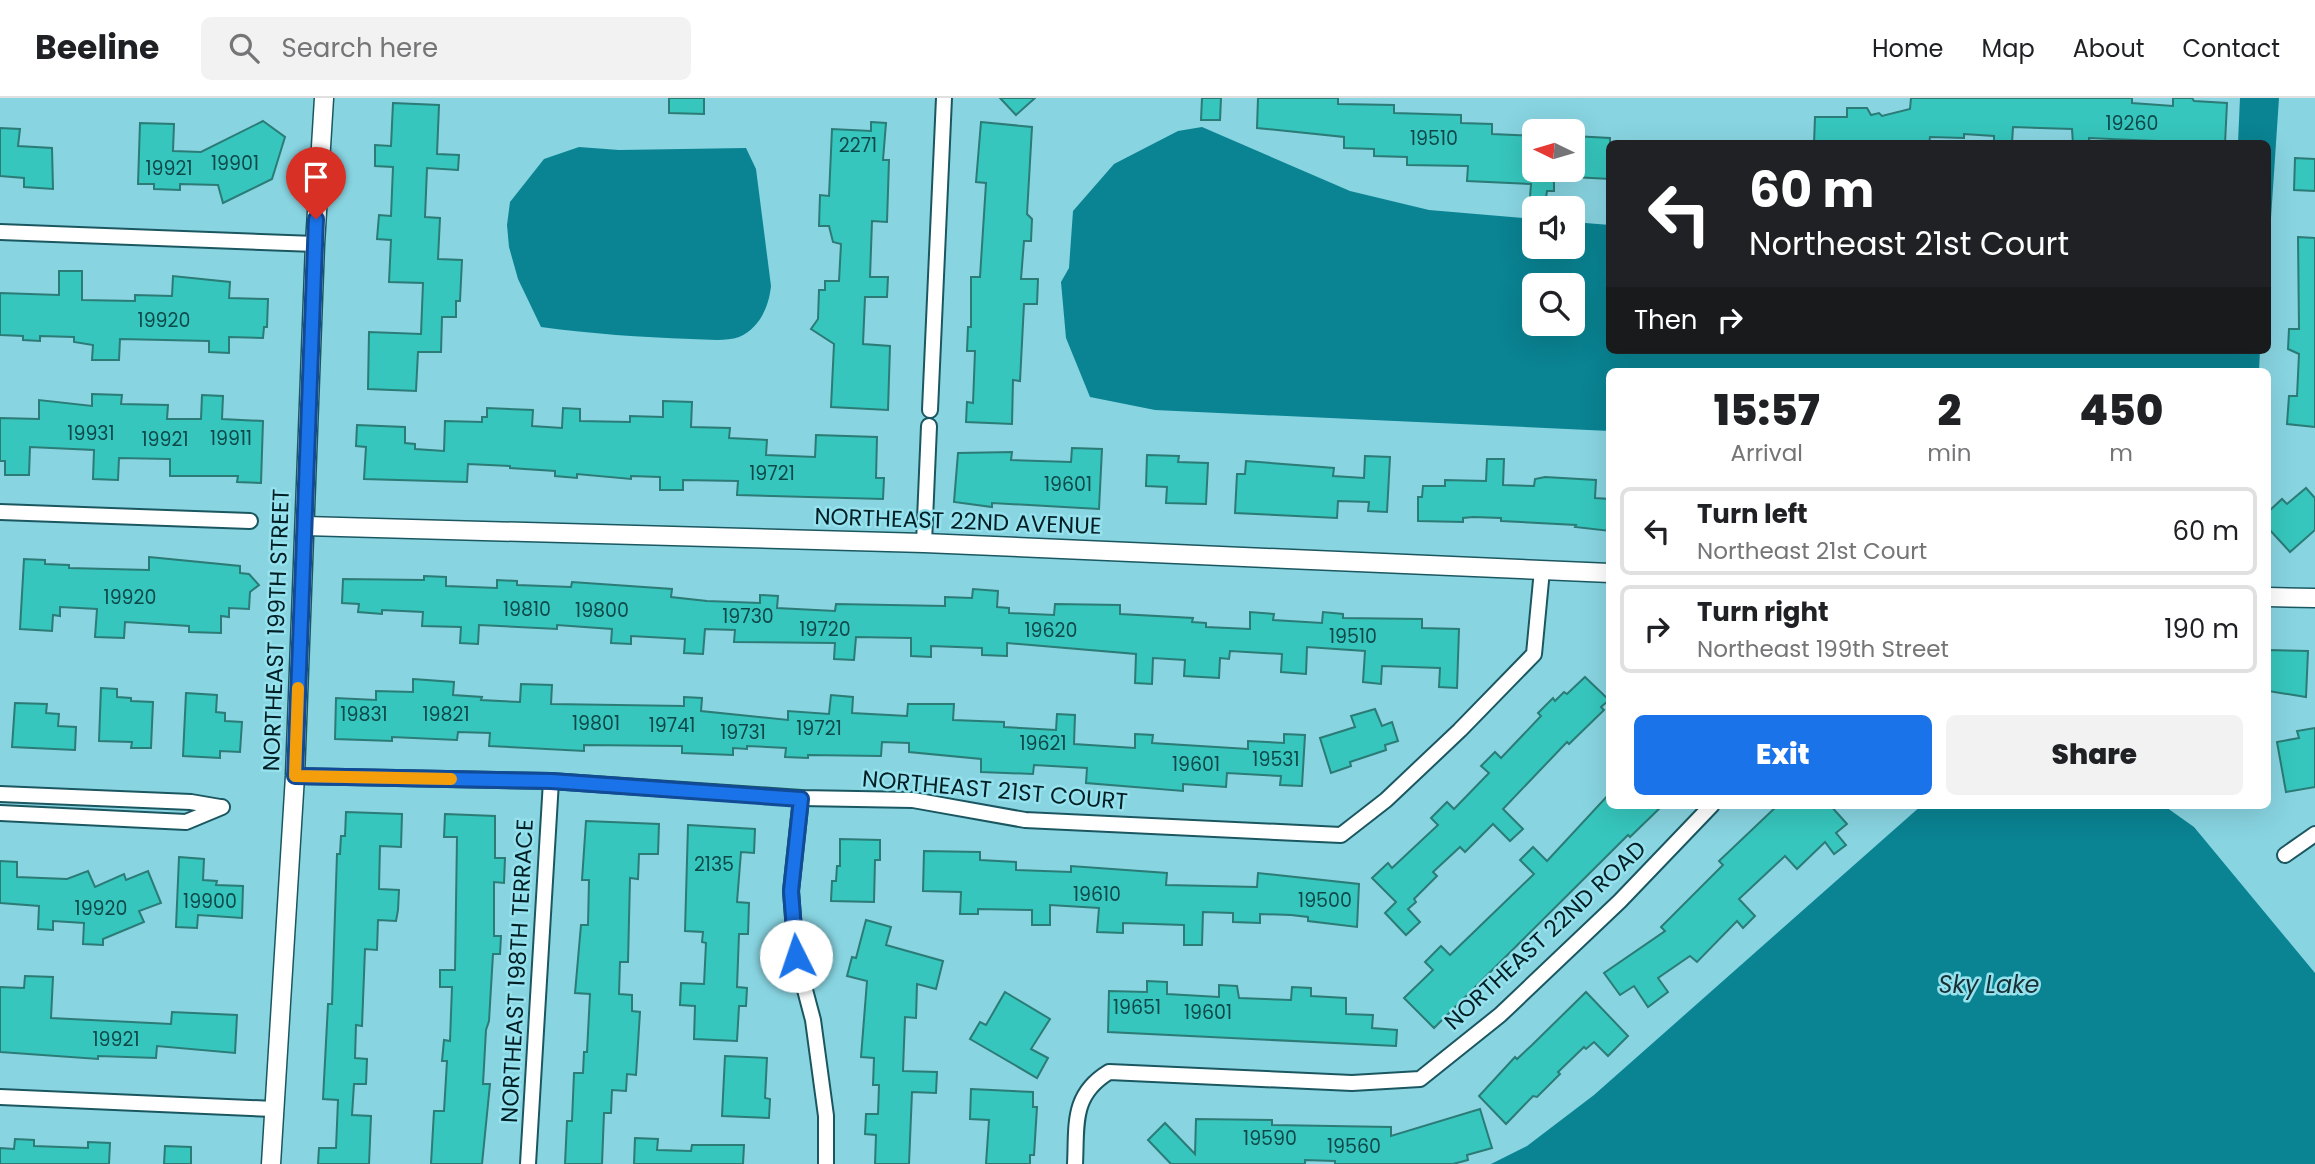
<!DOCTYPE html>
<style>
:root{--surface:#fff;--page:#f2f2f2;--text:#202124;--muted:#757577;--line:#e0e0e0;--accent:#1a73e8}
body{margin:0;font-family:Poppins,sans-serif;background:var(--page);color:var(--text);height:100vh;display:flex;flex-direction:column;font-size:26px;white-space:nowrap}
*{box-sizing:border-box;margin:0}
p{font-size:23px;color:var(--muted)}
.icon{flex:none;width:38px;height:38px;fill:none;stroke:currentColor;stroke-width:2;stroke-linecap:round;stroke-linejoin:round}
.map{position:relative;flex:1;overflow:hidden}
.panel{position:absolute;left:1606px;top:270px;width:665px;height:441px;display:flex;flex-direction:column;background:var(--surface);border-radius:10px;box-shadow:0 7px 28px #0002}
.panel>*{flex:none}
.top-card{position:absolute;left:1606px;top:42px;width:665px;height:214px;border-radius:10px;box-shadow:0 7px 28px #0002;background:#202124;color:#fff;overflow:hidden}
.needle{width:46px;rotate:275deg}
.tools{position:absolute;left:1522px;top:21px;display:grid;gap:14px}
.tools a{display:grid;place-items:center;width:63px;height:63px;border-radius:10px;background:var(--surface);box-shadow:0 7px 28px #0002;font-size:35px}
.pin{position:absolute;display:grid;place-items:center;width:60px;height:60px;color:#fff;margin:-72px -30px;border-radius:50% 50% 50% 0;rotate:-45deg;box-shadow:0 0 7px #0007}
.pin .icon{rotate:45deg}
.me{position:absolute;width:77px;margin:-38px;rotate:356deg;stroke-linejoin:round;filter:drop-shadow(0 0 5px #0008)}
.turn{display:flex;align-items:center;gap:24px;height:147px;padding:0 28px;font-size:32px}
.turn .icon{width:91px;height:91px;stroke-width:2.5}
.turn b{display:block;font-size:49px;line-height:60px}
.then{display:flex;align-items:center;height:66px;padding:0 28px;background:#0003;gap:14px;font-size:26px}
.eta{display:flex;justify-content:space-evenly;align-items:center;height:119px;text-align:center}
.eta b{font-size:42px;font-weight:800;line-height:49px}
.cta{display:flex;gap:14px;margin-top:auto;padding:14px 28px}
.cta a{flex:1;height:80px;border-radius:10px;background:var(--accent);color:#fff;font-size:28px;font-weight:800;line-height:80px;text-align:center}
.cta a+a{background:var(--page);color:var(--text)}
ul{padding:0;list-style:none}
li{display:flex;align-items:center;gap:21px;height:88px;margin:0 14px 10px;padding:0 14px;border:4px solid var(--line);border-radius:10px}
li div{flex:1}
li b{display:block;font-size:26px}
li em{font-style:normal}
header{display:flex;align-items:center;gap:42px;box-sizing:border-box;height:98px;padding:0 35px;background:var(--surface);border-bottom:2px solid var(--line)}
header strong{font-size:33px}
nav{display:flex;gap:38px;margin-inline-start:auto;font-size:24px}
.search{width:490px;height:63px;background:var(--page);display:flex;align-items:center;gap:18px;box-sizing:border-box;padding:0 24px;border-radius:10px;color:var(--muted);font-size:26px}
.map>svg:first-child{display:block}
.water{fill:#0a8392;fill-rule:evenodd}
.building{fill:#36c6bd;stroke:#2b7b76;stroke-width:2}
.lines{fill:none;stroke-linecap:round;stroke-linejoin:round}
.minor-casing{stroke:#1b5760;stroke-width:18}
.tertiary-casing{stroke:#1b5760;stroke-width:21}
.minor{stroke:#fff;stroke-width:14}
.tertiary{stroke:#fff;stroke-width:18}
.route-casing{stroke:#114b97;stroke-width:18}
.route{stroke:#1a73e8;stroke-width:12}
.slow{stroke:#f59e0b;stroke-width:12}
.labels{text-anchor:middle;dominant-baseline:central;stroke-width:5;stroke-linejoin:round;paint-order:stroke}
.number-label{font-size:19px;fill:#0e494a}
.street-label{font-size:23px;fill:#001f24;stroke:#95e2ee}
.water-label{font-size:24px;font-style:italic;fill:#182f33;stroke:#95e2ee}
</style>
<header>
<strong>Beeline</strong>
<div class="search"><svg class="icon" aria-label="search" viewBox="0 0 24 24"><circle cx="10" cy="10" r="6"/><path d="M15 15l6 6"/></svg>Search here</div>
<nav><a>Home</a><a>Map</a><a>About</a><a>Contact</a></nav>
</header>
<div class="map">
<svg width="2315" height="1066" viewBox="0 0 2315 1066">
<rect width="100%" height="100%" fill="#88d4e1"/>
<!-- water -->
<g class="water">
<path d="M2240,0H2279L2268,165V46L2238,45Z"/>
<path d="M1202,29L1350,93L1429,112L1535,121V149H1573V124L1610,127V252H2260L2259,273H1610V333L1155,312L1090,299L1066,240L1061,184L1069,170L1073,113L1114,66L1178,33ZM1535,187H1573V226H1535Z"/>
<path d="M579,49L619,52L746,50L756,71L771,188C769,208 760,230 739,239C724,244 706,241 691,241C640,239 592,236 541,229L518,181L509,149L507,127L510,104L544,61Z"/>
<path d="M1922,707H2163L2194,729L2315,875V1066H1491L1527,1048L1594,997Z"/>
</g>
<!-- building -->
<g class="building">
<path d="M669,0H704V16L669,15Z"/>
<path d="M1000,0H1035L1016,17Z"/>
<path d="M1202,0H1221L1220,22H1201Z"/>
<path d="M1258,0H1338V6L1394,7V15L1461,17V25L1492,26V36L1535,38V72H1554V93H1547L1546,100L1530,99L1531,86L1467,83L1468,68L1407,67V59L1374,58V51L1344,50V39L1257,30Z"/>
<path d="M1911,0H2132V5L2173,8V0H2192L2194,3L2227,5L2225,46L2089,40V46H2073L2072,31L2013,29L2012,45L1994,44V38L1964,36V40L1930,39L1929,46H1814L1815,19H1847V10H1867L1871,17L1879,15L1882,18L1910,11Z"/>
<path d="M393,5L439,7L437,56L459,57L458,72L427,70L425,119L440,120L438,161L462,162L460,203H456V219H442L441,254H418L416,293L368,291L369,234L421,236L423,185L389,184L391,142L377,141L379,117L391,118L393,69L375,68V47L391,48Z"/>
<path d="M263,23L285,39L272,81L223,105L218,87L180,86V92L154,91V86H138L140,25L174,26L173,53L201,54Z"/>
<path d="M871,24L886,25L883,62H889L887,124L872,123L870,179H888L887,199H865L863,246L890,248L888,312L831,309L834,246L811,231L818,221L819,192H825V183H839L841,146L833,144L829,128H819L820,97L829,98L832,31L871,33Z"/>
<path d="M981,24L1032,29L1027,116L1032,121L1031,143H1024L1021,181H1038L1037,206H1024L1020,283L1013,282L1012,326L966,324L967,304L973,305L975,253H967L968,229H971V179H980L986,85L976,84Z"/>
<path d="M0,30L20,31L18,48L52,50L53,91L24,89V80L0,78Z"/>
<path d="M1573,38L1610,40V81L1573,79Z"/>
<path d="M2295,60L2315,61V93L2294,92Z"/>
<path d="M2298,139L2315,140V329L2287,326L2289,298H2297L2299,256L2288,251L2289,231H2299Z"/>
<path d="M59,173H82V202L135,203V197L172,198L173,178L230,184L229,200L268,201L267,229H264L263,240L229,239V255L209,254V243L120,241L119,262H92L93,247L74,244V239L40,238V243L23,242V238L0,237V195L59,197Z"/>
<path d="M92,296L122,297L121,306L168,307L167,321H201L202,297L223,298L222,321L263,323L261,385L237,384L238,378H170V361L119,360L118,382L93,381L94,352L30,349L29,377H5V363H0V320L39,321V302L92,308Z"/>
<path d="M663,303L692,304L691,329L730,330L729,340L767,342L766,357L815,359L816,337L877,339L876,380H884L883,401L737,397L738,383L683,382V392H660V379L631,378V381L577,376V380L555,378V373L510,370V368L468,366L467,384L364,381L366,349L356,348L357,327L405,329V345L415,346V351L444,353L445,323L482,324V319H487V310L533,312L532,328L562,330L563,310L580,311V323L630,324V318L663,319Z"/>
<path d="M1072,350L1102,351L1099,411L992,405V409L954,404L958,355L1012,354L1011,362L1071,364Z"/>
<path d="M1147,357L1179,358L1178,364L1208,365L1206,406L1166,405L1167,389L1146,388Z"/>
<path d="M1365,358L1390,359L1387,414L1368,413L1369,404L1338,403L1337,420L1235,415L1237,376H1245L1246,363L1334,370L1333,378L1364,380Z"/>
<path d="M1487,361H1504L1503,387L1534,388L1535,381L1545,379L1596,382L1595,400L1610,401V433L1575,429L1576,427L1501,423V420L1473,419L1463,420V424L1418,423V399H1422L1423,388H1445V382L1486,383Z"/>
<path d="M2306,390L2315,400V432L2290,454L2268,430V414L2282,401L2287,406Z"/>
<path d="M149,459L240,468V475L249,476L259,487L250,494L249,511L229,510V519L221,518V535L189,534V528L125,524L124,540L95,539L97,511L60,509V518L53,517L52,533L20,531L24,461L45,462V466L69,467V470L149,472Z"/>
<path d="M424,478L446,479V488L497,490V482L517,483V487L571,489L572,484L672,491L671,499L707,503L760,505V497L778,498L777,510L835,513L836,506L945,508V499L972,500L973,491L998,493L997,509L1009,510V515L1054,517L1055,506L1120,507V516L1193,520L1192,524L1206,525V529L1250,531V514L1274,516L1273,522L1322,525L1323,514L1343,516V520L1422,521V530L1459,531L1457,590L1439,589L1440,570L1382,568L1381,586L1363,584L1365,553L1307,549L1306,576L1281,574L1282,556L1230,553L1229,561L1220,560L1219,580L1184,578L1185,562L1153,560L1152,586L1135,585L1136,556L1007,545V558L982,557V550L931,548V559L911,558V540L856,539L854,562L834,561L835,545L734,544L735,532L705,531L703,556L684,555L685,541L631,538V546L611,545L612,531L557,527V531L479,527L478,546L460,545L461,529L422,528L423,514L382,512V516L358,514L359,506L342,505L343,481L424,482Z"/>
<path d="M2268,552L2308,553L2306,599L2268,593Z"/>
<path d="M1585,579L1609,602L1601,609L1604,612L1569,646L1567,644L1503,711L1523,731L1510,743L1493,726L1465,754L1460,749L1433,774L1437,778L1414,801L1416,804L1408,811L1420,824L1406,837L1385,815L1396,804L1372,780L1388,765L1392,770L1438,727L1431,720L1447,704L1454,711L1489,675L1481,668L1495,654L1501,660L1541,618L1538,615L1553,600L1555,603L1564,594L1567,596Z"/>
<path d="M413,581L454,584L453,597L482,599L481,602L520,604L521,586L552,587L551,606L684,608V599L702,600L701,613L788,622V613L829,616L831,597L853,599L852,615L907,618L908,606H954L953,622L1004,624V629L1056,632L1057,616L1075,617L1074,646L1135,650V636L1153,637L1152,645L1248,651V643L1284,645V636L1305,637L1302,688L1280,687L1281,678L1227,675L1226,689L1183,686V693L1086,685L1087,670L1034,667L1033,676L981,674V661L909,654V645L882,644L881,658L808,657V660L785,659L786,650L747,648V651L733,650V657L682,655V648L584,647V653L489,648L490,635L458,634L457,642L392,639V643L335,641L336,600L376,602V593L413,594Z"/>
<path d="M101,590L117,591V599L131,600V603L153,604L151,650H131L132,644L99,643Z"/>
<path d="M186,595L217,597L216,614L225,615V623L242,624L240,654L220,653V660L183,658Z"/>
<path d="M15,605L47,606L46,615L59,616L58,628L76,629L75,652L12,649Z"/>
<path d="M1375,611L1382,628L1392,624L1398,643L1385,647L1386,652L1350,664L1351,668L1331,675L1320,640L1355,629L1351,618Z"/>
<path d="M2315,630V689L2286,694L2277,644L2299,640L2297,633Z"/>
<path d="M1610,695V707H1663L1630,739L1628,737L1434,930L1404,900L1433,872L1425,864L1441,848L1450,857L1534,776L1520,762L1533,749L1547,763Z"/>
<path d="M1778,707H1830L1847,726L1836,735L1846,747L1834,756L1825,744L1797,771L1785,758L1739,801L1755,818L1743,830L1737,823L1697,864L1690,858L1658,880L1668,894L1648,909L1634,888L1620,897L1604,875L1665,833L1661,829L1723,767L1719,763Z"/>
<path d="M346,714L402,716L401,749L380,748L379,791L399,792L398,812L396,823L378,822L377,852L365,851L362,928L356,927L355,960L367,961L366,986H354L352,1017L371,1018L369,1066H318L319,1050H336L338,1002L323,1001L328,906H332L337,756H340L341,738H345Z"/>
<path d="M445,716L495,718V760H505L504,785L494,784V838H501L500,856H493L489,923L486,932L483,986H490L482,1066H431L434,1013H444L447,963H442L444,942L450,943L452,889H440V872H455L457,739H444Z"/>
<path d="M586,723L659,726L658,756H639L638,781L630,780L628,864H620L619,896L632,897V913L640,914L636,977L627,976L626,993L612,992L611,1015H604L602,1066H565L567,1023H572L574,975H583L584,954H587L590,896L575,895L581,827H588L589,782H582Z"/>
<path d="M688,727L755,731L754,755L741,754L737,804L749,805L748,836H739L737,889L747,890L746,908H739L737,943L694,941L695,908L680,907L681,885L704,886L706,845L702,844L703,834L685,833Z"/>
<path d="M840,741L880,742V762H875L874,804L831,803L832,783H836L837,768H840Z"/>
<path d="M924,753L980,754V762L1016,764V772L1071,774V768L1167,775L1166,787L1257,789L1258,775L1359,786L1357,829L1308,823V819L1291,817L1260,816V825L1233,824V815L1203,814L1202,847H1184V827L1123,825V835L1097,834L1099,810L1050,807V827H1032V812L978,811V816H960L961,794L923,793Z"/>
<path d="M179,759L204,761L203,782L217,783L216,787L243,788L242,820L198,817L197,830L176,829Z"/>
<path d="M0,763L17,764V779L67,781L88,773L95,789L124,776L126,782L148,773L161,805L139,813L144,824L103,841V847L83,846L84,825L53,823V832L38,831L39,808L0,805Z"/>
<path d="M866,822L891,829L886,847L943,863L936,891L917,886L916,920L905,919L903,973L937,974L936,995L912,994L909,1066H875L876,1037L865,1036L866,1016H878L879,987H873L874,960L861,959L867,883L847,878L852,859L856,860Z"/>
<path d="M25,878L53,879L51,920L171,926L172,914L237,917L235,955L157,948L156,960L98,958V961L0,954V889L24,890Z"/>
<path d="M1147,883L1167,884V896L1219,899V887L1237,888L1239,900L1291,902L1292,889L1311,890V898L1346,900V916L1373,917L1372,930L1397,932L1396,948L1108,934L1109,893L1147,894Z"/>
<path d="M1005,894L1050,921L1031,951L1048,960L1037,980L970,941L980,924L986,927Z"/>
<path d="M1586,894L1628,938L1608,958L1594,944L1586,951L1584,949L1558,974L1560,976L1537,999L1533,998L1506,1026L1479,998L1515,959L1517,961L1532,947Z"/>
<path d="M725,958L767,960L765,1000L770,1001L769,1020L722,1018Z"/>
<path d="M971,991L1033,994V1009H1037L1034,1057H1030V1066H986L989,1022L970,1021Z"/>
<path d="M1480,1011L1492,1050L1467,1057L1468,1062L1453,1066H1335V1063L1305,1062V1066H1171L1148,1042L1165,1025L1195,1056L1196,1021L1272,1022V1027L1391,1029V1038Z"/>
<path d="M635,1040L658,1041L657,1052L691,1053L692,1047H744L743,1066H634Z"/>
<path d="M15,1041L34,1042V1048L88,1050V1044L110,1045L109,1066H0V1050L14,1051Z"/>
<path d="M165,1048L191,1049V1066H164Z"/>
</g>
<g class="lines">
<defs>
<g id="minor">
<path d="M0,134L315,146"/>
<path d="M930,312L944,0"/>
<path d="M0,414L250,423"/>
<path d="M924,445L929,328"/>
<path d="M295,678L551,683L801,700L913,702L1025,722L1341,737L1386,702L1460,632L1534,556L1542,472"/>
<path d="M0,696L191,704L220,709"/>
<path d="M801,700L791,793L796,858L813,922L826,1018V1066"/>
<path d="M0,715L186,724L222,709"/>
<path d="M2285,757L2315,736"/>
<path d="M0,999L274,1011"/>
<path d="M528,1066L551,683"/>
<path d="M1075,1066C1077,1027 1071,997 1109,974L1352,985L1420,981L1500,917L1620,803L1712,707"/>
</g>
<g id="tertiary">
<path d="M305,428L924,445L1610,475"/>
<path d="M2268,499L2315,500"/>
<path d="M271,1066L295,678L315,146L324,0"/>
</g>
</defs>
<!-- minor casing -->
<use href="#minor" class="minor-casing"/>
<!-- tertiary casing -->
<use href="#tertiary" class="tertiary-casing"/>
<!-- minor -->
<use href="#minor" class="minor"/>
<!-- tertiary -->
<use href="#tertiary" class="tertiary"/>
</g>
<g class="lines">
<defs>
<path id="route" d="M316,121L295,678L551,683L801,701L791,793L796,858"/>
</defs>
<!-- route casing -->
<use href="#route" class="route-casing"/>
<!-- route -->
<use href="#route" class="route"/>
<!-- slow -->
<path class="slow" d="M298,590L295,678L451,681"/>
</g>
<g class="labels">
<!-- number labels -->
<g class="number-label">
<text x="2132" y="25">19260</text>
<text x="1434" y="40">19510</text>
<text x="858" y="47">2271</text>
<text x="235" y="65">19901</text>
<text x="169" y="70">19921</text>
<text x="164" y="222">19920</text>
<text x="91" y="335">19931</text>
<text x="231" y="340">19911</text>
<text x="165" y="341">19921</text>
<text x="772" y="375">19721</text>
<text x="1068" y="386">19601</text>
<text x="130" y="499">19920</text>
<text x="527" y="511">19810</text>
<text x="602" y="512">19800</text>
<text x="748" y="518">19730</text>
<text x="825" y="531">19720</text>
<text x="1051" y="532">19620</text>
<text x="1353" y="538">19510</text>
<text x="364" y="616">19831</text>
<text x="446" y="616">19821</text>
<text x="596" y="625">19801</text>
<text x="672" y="627">19741</text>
<text x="819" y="630">19721</text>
<text x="743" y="634">19731</text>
<text x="1043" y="645">19621</text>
<text x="1276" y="661">19531</text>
<text x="1196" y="666">19601</text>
<text x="714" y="766">2135</text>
<text x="1097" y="796">19610</text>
<text x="1325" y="802">19500</text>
<text x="210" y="803">19900</text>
<text x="101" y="810">19920</text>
<text x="1137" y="909">19651</text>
<text x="1208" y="914">19601</text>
<text x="116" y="941">19921</text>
<text x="1270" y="1040">19590</text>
<text x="1354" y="1048">19560</text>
</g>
<!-- street labels -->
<g class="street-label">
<text transform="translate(958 423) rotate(2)">NORTHEAST 22ND AVENUE</text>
<text transform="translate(276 532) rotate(-88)">NORTHEAST 199TH STREET</text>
<text transform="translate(995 692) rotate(5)">NORTHEAST 21ST COURT</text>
<text transform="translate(1545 837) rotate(-43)">NORTHEAST 22ND ROAD</text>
<text transform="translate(517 873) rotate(-87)">NORTHEAST 198TH TERRACE</text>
</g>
<!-- water labels -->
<g class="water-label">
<text x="1989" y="886">Sky Lake</text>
</g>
</g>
</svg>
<div class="tools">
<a><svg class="needle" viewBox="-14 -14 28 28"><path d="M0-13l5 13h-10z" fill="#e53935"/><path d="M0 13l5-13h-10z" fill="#757577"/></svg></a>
<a><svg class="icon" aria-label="sound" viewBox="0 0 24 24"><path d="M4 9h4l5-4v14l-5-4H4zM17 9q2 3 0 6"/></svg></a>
<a><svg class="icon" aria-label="search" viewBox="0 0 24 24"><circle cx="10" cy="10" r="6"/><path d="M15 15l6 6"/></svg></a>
</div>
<div class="pin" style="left:316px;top:121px;background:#d93025"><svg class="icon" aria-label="arrive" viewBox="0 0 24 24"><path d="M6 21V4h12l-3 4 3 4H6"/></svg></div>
<svg class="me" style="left:796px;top:858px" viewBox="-20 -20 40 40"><circle r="19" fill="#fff"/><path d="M0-13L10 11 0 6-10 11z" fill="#1a73e8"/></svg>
<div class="top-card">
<div class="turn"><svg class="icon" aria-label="left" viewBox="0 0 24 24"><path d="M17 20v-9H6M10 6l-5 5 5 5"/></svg><div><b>60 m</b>Northeast 21st Court</div></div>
<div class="then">Then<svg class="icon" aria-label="right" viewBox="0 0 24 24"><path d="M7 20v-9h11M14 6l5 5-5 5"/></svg></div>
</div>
<section class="panel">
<div class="eta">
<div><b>15:57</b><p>Arrival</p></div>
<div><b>2</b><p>min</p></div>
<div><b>450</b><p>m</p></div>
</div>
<ul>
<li><svg class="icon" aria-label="left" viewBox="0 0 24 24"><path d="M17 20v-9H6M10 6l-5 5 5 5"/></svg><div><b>Turn left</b><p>Northeast 21st Court</p></div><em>60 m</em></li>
<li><svg class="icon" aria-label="right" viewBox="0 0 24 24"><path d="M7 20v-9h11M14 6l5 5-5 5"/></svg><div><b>Turn right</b><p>Northeast 199th Street</p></div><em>190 m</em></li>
</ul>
<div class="cta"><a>Exit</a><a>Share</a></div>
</section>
</div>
